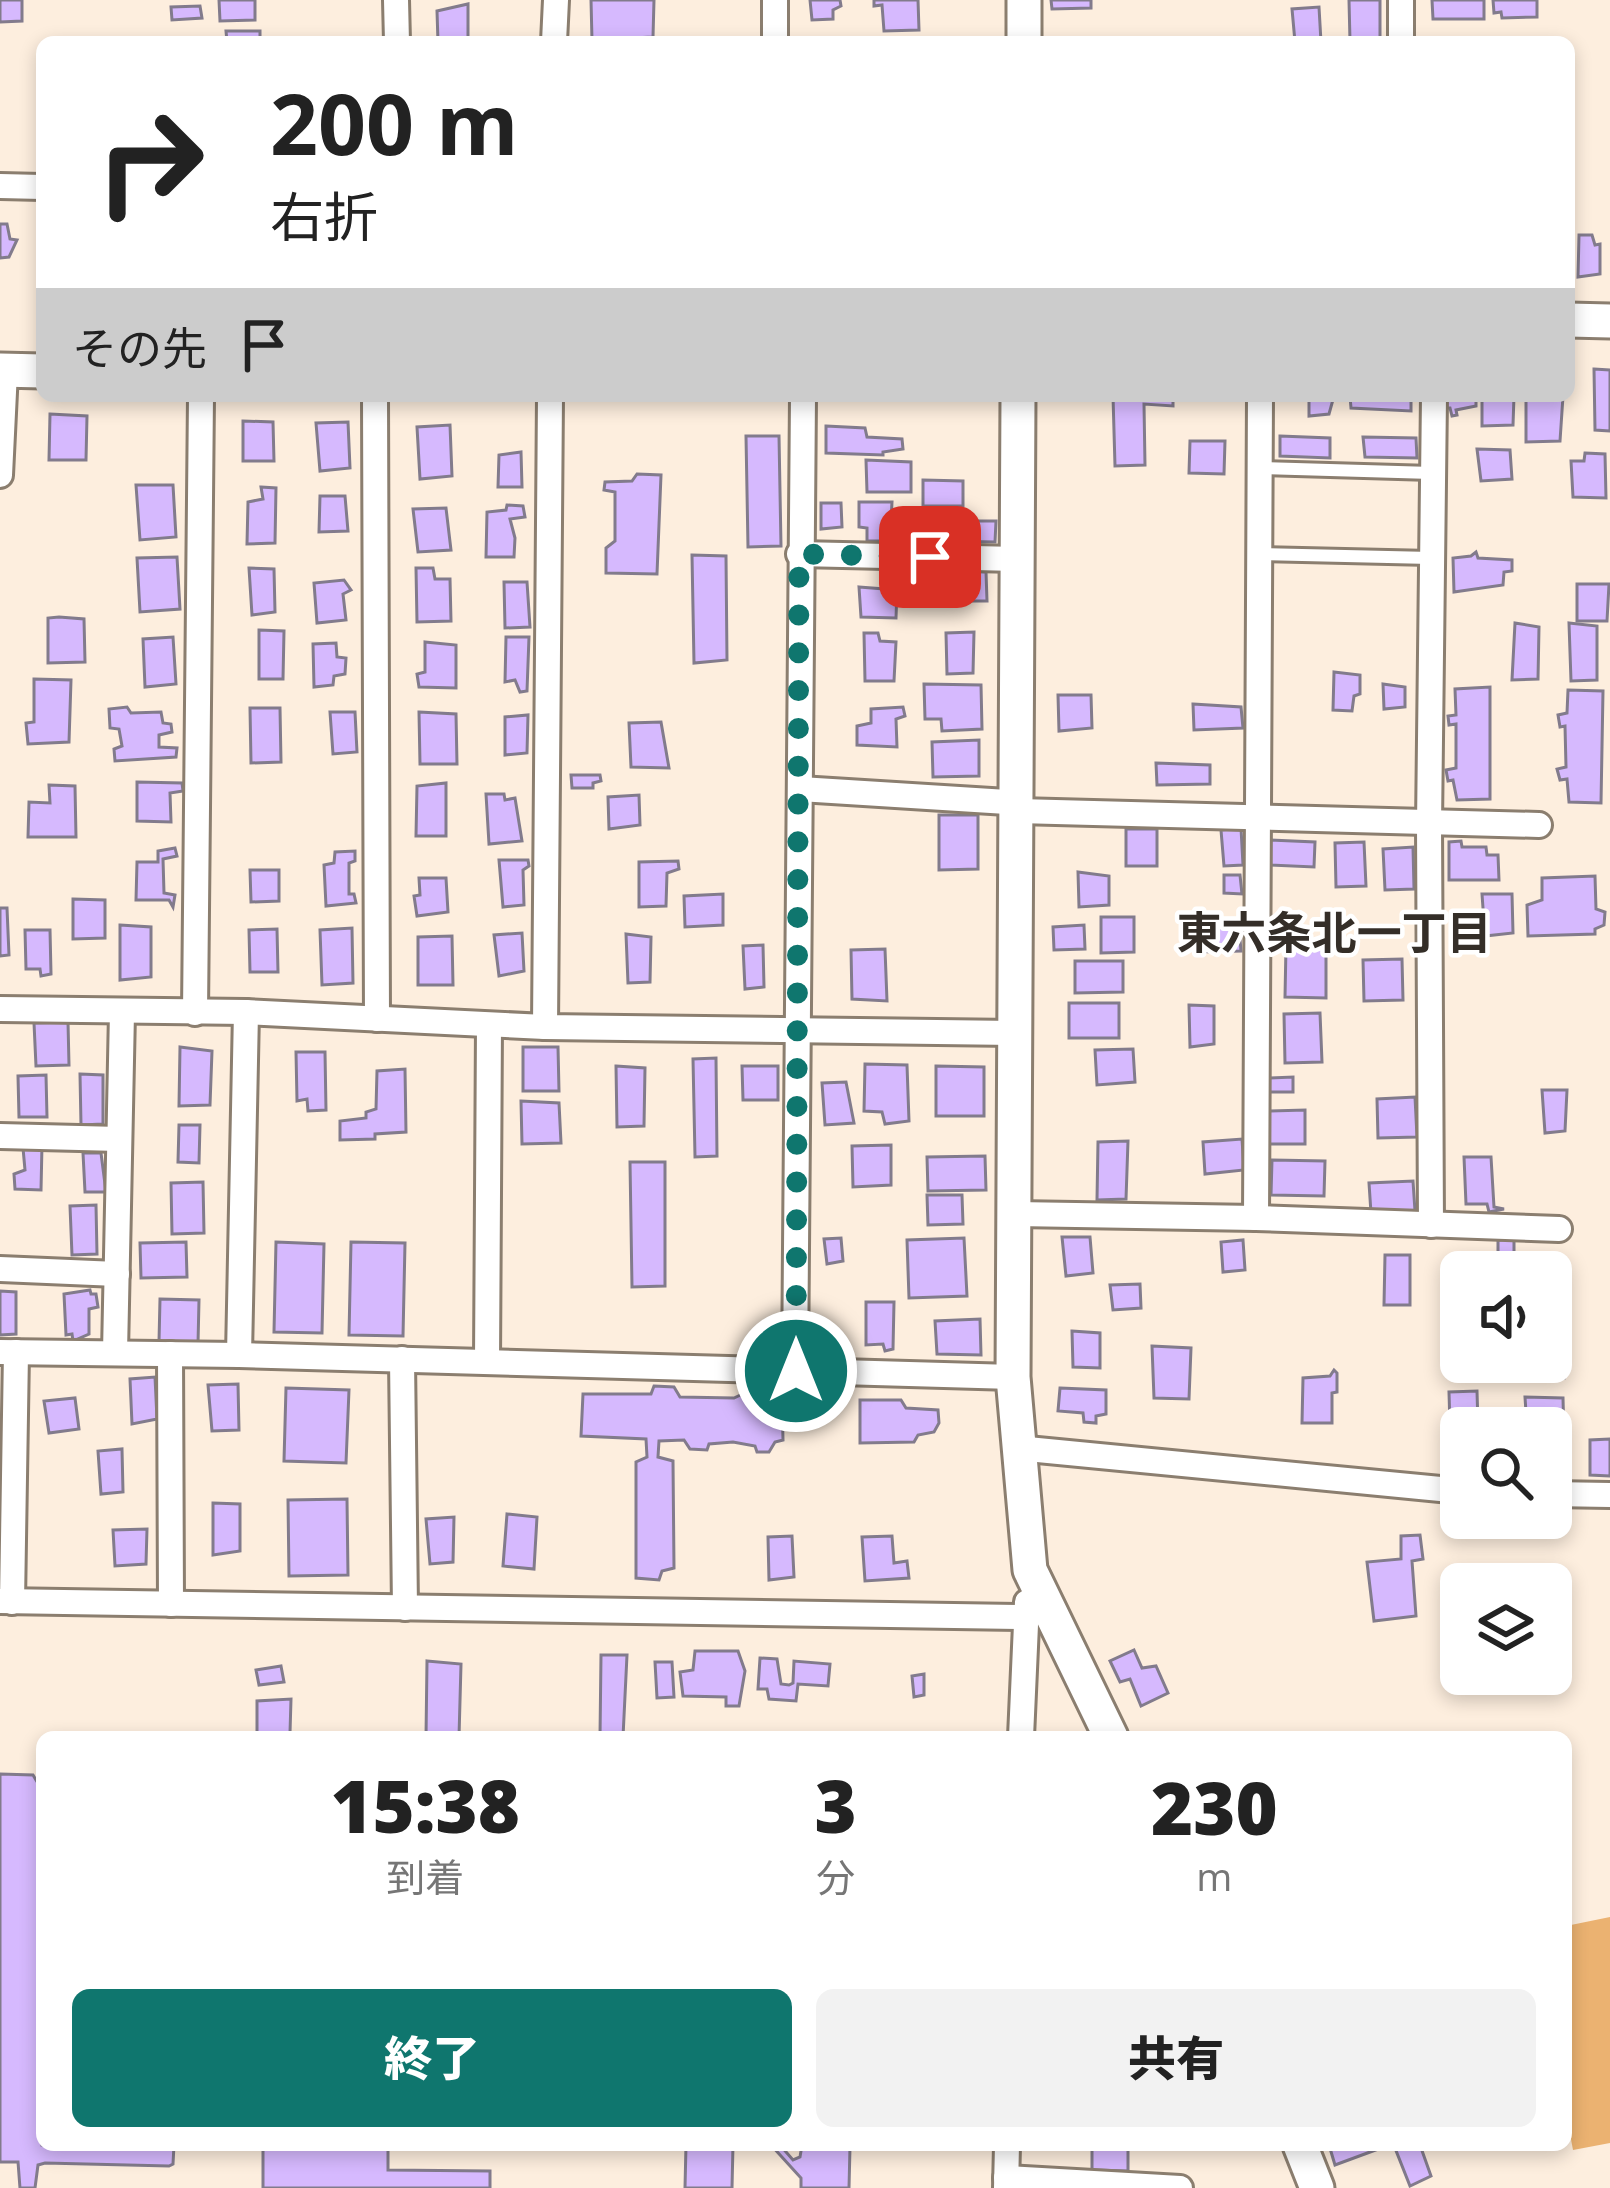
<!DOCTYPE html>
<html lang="ja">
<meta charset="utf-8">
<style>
:root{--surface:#fff;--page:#f2f2f2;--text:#222;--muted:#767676;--accent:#0f766e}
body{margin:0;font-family:"Open Sans","Noto Sans JP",sans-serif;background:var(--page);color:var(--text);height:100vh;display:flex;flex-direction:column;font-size:45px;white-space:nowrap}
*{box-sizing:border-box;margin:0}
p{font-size:39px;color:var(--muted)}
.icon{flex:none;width:66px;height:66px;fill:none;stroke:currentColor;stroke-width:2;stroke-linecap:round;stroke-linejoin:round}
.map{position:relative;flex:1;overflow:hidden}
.panel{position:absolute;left:36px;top:1731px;width:1536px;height:420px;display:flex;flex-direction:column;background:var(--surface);border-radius:18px;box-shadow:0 6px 18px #0003}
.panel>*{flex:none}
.guide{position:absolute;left:36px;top:36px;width:1539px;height:366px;border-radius:18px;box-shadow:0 6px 18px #0003;background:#fff;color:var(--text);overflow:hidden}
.buttons{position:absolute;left:1440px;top:1251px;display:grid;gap:24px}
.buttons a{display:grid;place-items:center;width:132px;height:132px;border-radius:18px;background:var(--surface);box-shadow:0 6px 18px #0003;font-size:60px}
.pin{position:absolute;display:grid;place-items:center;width:102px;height:102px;color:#fff;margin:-51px;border-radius:24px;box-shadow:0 6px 18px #0006}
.me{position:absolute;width:132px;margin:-66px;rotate:0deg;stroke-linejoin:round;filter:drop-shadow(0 0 9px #0008)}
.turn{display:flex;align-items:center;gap:42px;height:252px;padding:0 36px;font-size:54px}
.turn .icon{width:156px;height:156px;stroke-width:2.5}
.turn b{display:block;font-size:84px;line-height:102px}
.then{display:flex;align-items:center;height:114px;padding:0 36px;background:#0003;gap:24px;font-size:45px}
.eta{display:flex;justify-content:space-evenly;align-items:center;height:204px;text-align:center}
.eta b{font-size:72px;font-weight:800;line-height:84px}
.button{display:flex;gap:24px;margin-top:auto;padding:24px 36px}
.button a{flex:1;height:138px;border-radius:18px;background:var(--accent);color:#fff;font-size:48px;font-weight:800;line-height:138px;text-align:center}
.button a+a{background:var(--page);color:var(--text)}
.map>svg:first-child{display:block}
.green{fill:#ebb271}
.building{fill:#d6b9fe;stroke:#827b8c;stroke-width:3}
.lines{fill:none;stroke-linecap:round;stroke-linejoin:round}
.lane-casing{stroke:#8b7e6f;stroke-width:18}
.street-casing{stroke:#8b7e6f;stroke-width:30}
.secondary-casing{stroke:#8b7e6f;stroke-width:39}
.lane{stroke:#fff;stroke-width:12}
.street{stroke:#fff;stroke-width:24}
.secondary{stroke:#fff;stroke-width:33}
.route{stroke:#0f766e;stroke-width:21;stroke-dasharray:0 37.8}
.labels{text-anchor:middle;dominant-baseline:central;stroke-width:9;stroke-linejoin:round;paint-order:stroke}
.neighbourhood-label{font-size:45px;font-weight:bold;fill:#342e28;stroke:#fff}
</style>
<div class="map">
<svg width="1610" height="2188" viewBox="0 0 1610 2188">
<rect width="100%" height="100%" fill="#fdeede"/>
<!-- green -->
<path class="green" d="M1610,1917V2143L1573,2150L1566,2112V1926Z"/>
<!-- building -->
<g class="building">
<path d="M0,0H22V21L0,22Z"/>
<path d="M219,0H255V20L220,21Z"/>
<path d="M591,0H654L653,37L592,40Z"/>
<path d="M810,0H840L841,6L833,10V19L812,20Z"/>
<path d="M874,0H918L919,30L884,31L882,5L874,6Z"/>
<path d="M1051,0H1091V8L1052,9Z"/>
<path d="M1349,0H1380V39L1350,41Z"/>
<path d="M1432,0H1484V19H1433Z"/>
<path d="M1493,0H1537V17L1502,18L1501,12L1494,13Z"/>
<path d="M468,4V42H438L437,11Z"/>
<path d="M200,6L202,18L172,20L171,7Z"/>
<path d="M1319,7L1321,42H1295L1292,9Z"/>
<path d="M226,31H260V42H227Z"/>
<path d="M0,224H7L10,239L17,240L9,257L0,258Z"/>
<path d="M1579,235H1592L1595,245L1600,244V274L1578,277Z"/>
<path d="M1594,369L1610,370V431L1595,430Z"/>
<path d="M1113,396H1173V406L1144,404L1145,465L1115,466Z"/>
<path d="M1309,396H1334L1329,414L1309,416Z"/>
<path d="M1350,396H1411V411L1351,408Z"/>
<path d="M1446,396H1476V406L1456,410L1457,415L1452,416L1450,408H1446Z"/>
<path d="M1514,396L1513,425L1482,426V399Z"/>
<path d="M1526,396H1563L1560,441L1526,442Z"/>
<path d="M50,414L87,416L86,460H49Z"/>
<path d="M243,421L273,422L274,461H243Z"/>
<path d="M348,422L350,468L320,471L316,423Z"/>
<path d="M450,425L452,476L420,479L417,427Z"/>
<path d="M826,426L865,428L867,437L902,439L903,449L883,452V455L826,453Z"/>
<path d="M746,436H779L781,546L748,547Z"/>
<path d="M1280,436L1330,438V458L1280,456Z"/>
<path d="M1363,437L1416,438L1417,458L1365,457Z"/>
<path d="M1190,441H1225L1224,474L1189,473Z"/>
<path d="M1477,449L1510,450L1512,479L1481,481Z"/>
<path d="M521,452L522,487H498L499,455Z"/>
<path d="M1585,453L1605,454L1606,498L1573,497L1571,461H1584Z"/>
<path d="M866,460L911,462V492H867Z"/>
<path d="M637,474L661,475L657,574L606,573V548L615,541V492L604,490L605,482L632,481Z"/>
<path d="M923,480L963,481V506H923Z"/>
<path d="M136,485H173L176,537L140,540Z"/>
<path d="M261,487L276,488L275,543L247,544L248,502L263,499Z"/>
<path d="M320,496H345L348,531L319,532Z"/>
<path d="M859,502H892L890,541H867V528L859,527Z"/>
<path d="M821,503H841L842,527L821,529Z"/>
<path d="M507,505L523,506L525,517L510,519L515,538L514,557H486L487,512L506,510Z"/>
<path d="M446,508L451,550L418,552L413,509Z"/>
<path d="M967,515L971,521H996L995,542L944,541L943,516Z"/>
<path d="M1476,552L1478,558L1512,560V571L1504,572L1503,585L1454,592L1453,558L1471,556Z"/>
<path d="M692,555L726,556L727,660L694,663Z"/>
<path d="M177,557L180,609L140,612L137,558Z"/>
<path d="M249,568L274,569L275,612L252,615Z"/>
<path d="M416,568H433L435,579H450L451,621L417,622Z"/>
<path d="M952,570L986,572L987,601H954Z"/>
<path d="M344,580L351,590L343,594L346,620L317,623L314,583Z"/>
<path d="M504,582H527L530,627L505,628Z"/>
<path d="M1577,584H1609L1607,621H1577Z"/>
<path d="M859,587L897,590L896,618L861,617Z"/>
<path d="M59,617L84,619L85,662L48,663V618Z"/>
<path d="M1515,623L1539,627L1538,679L1512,680Z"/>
<path d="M1569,623L1597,626V680L1571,681Z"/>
<path d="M259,630L284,631L283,679H259Z"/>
<path d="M974,632L973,673L947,674L946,633Z"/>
<path d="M864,633H878L880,641L896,642L894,681H865Z"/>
<path d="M173,637L176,684L145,687L143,639Z"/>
<path d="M506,637H529L527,691L520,692L515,680L505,682Z"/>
<path d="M425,642L456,645V688L419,687L417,674L425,672Z"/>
<path d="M336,643L337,657L346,658L345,674L334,676L333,685L314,687L313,644Z"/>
<path d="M1334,672L1360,675V694L1354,696L1352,711L1333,710Z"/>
<path d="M34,679L71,680L69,742L28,744L26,723L34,722Z"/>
<path d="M924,684L981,685L982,729L942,731L941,719H925Z"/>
<path d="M1383,684L1405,687V707L1384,709Z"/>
<path d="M1490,687V799L1457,800L1453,780L1448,781L1446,770L1456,768V724L1449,725L1448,716L1456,715L1455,689Z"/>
<path d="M1568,690L1603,691L1601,803L1569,802L1567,779L1560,780L1557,769L1566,767L1565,726L1560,727L1558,715L1567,713Z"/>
<path d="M1058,695H1091L1092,728L1059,731Z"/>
<path d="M1193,704L1241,707L1243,728L1194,730Z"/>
<path d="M127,707L131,713L161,712L163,723L171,724L172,732L159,735V747L177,748L176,757L115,761L114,749L122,746L119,729L110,728L109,709Z"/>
<path d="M903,707L905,716L896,719L897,747L857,745V726L871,723V709Z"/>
<path d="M250,708H280L281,762L251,763Z"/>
<path d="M330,712H355L357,752L333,754Z"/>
<path d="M419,712L456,714L457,764H420Z"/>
<path d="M528,715L527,753L505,755V717Z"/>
<path d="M661,722L669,768L631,767L629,723Z"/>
<path d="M979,740V776L933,777L932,742Z"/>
<path d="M1156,763L1210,765V784L1157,785Z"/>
<path d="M571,775H600L601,781L593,783V788H572Z"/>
<path d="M137,782L182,783L183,791L170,793L171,822L137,821Z"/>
<path d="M446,783V836H416L417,786Z"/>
<path d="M49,785L75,786L76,837H28L29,802L50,803Z"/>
<path d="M486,794H504L505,800L515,798L522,841L489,844Z"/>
<path d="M639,795L640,825L609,829L608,797Z"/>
<path d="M939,815H978V869L939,870Z"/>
<path d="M1241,828L1243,865L1224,866L1221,830Z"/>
<rect x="1126" y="829" width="31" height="37"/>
<path d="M1270,840L1315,842L1314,867L1269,865Z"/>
<path d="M1461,841L1462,847H1486L1487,855H1498L1499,880H1449V842Z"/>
<path d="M1364,842L1366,886L1336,887L1335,843Z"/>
<path d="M1413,847L1414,889L1385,890L1383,849Z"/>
<path d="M175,848L177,856L163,859L164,893L175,895L173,907L169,900H136L137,862H158V851Z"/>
<path d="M355,851V861L349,863V894H354L356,903L326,906L324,865L334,863L335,852Z"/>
<path d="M499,860H528L529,866L523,870L524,905L503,907Z"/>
<path d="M678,861L679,869L667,873L666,906L639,907V862Z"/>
<path d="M250,870H279V901L251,902Z"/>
<path d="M1078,872L1109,876V905L1079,907Z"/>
<path d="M1224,875H1240L1242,894L1224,893Z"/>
<path d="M1595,876L1596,909L1605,912L1604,925L1595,929V934L1528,936L1527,905L1542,900V878Z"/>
<path d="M419,878H446L448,912L417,916L414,896L420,895Z"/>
<path d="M723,894V925L685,927L684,896Z"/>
<path d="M1482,894H1512L1513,933L1485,936Z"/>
<path d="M73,899L105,900V938L73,939Z"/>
<path d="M0,908H7L9,955L0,956Z"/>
<path d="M1101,917H1134V952L1101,953Z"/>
<path d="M120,925L151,927V977L120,980Z"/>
<path d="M1084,925L1085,949L1054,950L1053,927Z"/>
<path d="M1239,927L1241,951L1198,952L1197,929Z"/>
<path d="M352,928L353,983L322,985L320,930Z"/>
<path d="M277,929L278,972H250L249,930Z"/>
<path d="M25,930H50L51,974L41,976L40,969H26Z"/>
<path d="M522,933L524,971L499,976L494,935Z"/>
<path d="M626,934L651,937L650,982L628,983Z"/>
<path d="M452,936L453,985H418V937Z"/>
<path d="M763,945L764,987L745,989L743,946Z"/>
<path d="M1286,946L1326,947V998L1285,997Z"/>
<path d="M885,949L887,1001L852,999L851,950Z"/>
<path d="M1402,959L1403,1000L1364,1001L1363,960Z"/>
<path d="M1075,961H1123V992L1075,993Z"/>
<rect x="1069" y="1003" width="50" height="35"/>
<path d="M1189,1005L1214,1006V1044L1190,1047Z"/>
<path d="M1320,1013L1322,1062L1285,1063L1284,1014Z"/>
<path d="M68,1022L69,1065L36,1066L34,1023Z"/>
<path d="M180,1047L212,1051L210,1105L179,1106Z"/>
<path d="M523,1047H558L559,1091H523Z"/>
<path d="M1133,1049L1135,1082L1097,1085L1095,1050Z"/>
<path d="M296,1052H325L326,1110L308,1111L307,1099L297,1101Z"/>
<path d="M716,1058L717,1156L695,1157L693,1059Z"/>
<path d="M865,1064L907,1065L909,1121L885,1124L882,1112L864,1111Z"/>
<path d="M616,1066L645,1068L644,1126L617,1127Z"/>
<path d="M742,1066H778V1100H743Z"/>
<path d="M936,1066L984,1067V1116H936Z"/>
<path d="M405,1069L406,1132L375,1134V1139L340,1140V1121L366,1118V1112L376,1109L377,1071Z"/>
<path d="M80,1074L103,1075V1124L81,1125Z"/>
<path d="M46,1075L47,1117H19L18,1076Z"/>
<path d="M1293,1077V1092H1268V1078Z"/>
<path d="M846,1082L854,1123L825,1125L822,1083Z"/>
<path d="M1542,1090H1567L1565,1131L1545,1133Z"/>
<path d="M1415,1097L1417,1137L1378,1138L1377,1099Z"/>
<path d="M521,1101L559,1103L561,1143L522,1144Z"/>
<path d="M1305,1110V1144H1268V1111Z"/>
<path d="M179,1125H200L199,1163L178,1162Z"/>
<path d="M1242,1139L1244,1170L1205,1174L1203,1142Z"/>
<path d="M1128,1141L1126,1199L1097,1200L1098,1142Z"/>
<path d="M42,1145L41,1190L15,1189L14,1174L25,1170L23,1148Z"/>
<path d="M891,1145V1185L853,1187L852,1146Z"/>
<path d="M83,1153H101L106,1192H85Z"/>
<path d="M985,1156L986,1190L928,1191L927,1157Z"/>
<path d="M1464,1157H1491L1494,1207L1504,1209L1489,1212L1487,1204H1466Z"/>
<path d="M1272,1160L1325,1161L1324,1196L1271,1195Z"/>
<path d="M630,1162H665V1286L632,1287Z"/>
<path d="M1413,1181L1415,1211L1371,1213L1369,1183Z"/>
<path d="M203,1182L204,1233L172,1234L171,1183Z"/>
<path d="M927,1195H962L963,1224L928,1225Z"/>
<path d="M96,1205L97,1254L72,1255L70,1206Z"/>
<path d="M1062,1237H1090L1093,1273L1066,1276Z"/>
<path d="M841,1238L843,1261L827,1264L824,1239Z"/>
<path d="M964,1238L967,1296L909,1298L907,1240Z"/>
<path d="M1514,1239V1270L1498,1269V1240Z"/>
<path d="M1243,1240L1245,1270L1223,1272L1221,1242Z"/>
<path d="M186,1242L187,1277L141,1278L140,1243Z"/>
<path d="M276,1242L324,1244L322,1333L274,1332Z"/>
<path d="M351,1242L405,1243L403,1336L349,1335Z"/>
<path d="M1385,1255H1410V1305H1384Z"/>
<path d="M1560,1257L1558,1329L1551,1328V1272H1534L1533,1258Z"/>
<path d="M1140,1284L1141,1308L1113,1310L1110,1285Z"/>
<path d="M90,1290L91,1294H96L98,1307L89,1309V1334L73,1341L72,1334L66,1335L64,1294Z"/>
<path d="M0,1291L16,1292V1334L0,1335Z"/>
<path d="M160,1299L199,1300L198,1344L159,1342Z"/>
<path d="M866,1302H894L893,1349L885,1351L883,1344L866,1345Z"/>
<path d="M980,1319L981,1355L937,1354L935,1321Z"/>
<path d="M1072,1331L1100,1333V1368L1073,1367Z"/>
<path d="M1551,1344H1564V1378L1533,1377V1362H1551Z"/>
<path d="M1152,1346L1191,1348L1189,1399L1154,1398Z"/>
<path d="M1334,1370L1337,1373V1392L1332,1393V1423H1302L1303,1378L1330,1376Z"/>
<path d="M155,1377L157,1419L132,1424L130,1379Z"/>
<path d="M238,1384L239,1430L212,1431L208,1385Z"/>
<path d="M654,1386L674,1387L680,1397L734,1398L753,1389L760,1397L782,1398L783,1440L775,1442L769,1452H757L755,1446L733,1442L709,1444L707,1450L690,1449L684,1440L659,1441L658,1457L673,1461L674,1568L662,1571L659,1580L636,1578V1462L647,1457L646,1439L581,1436L583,1394H651Z"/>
<path d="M286,1388L349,1390L346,1463L284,1461Z"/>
<path d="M1060,1388L1106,1390V1414L1096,1416V1423L1084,1422L1083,1413L1058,1411Z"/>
<path d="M1477,1391L1478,1425L1450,1426L1449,1392Z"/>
<path d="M1525,1397L1563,1398L1564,1438H1551V1428H1527Z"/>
<path d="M75,1398L79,1429L49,1433L44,1401Z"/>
<path d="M860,1400H901L906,1408L938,1410L939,1423L934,1432L918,1435L914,1442L860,1443Z"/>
<path d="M1610,1439V1476L1590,1475V1440Z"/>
<path d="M122,1449L123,1492L101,1494L98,1451Z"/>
<path d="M347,1499L348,1575L289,1576L288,1500Z"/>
<path d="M213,1503L240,1504V1551L213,1555Z"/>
<path d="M507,1514L537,1517L534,1569L503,1566Z"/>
<path d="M454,1517L453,1562L430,1564L426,1519Z"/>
<path d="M147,1529L146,1564L115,1566L113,1530Z"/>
<path d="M1420,1535L1423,1559L1412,1561L1416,1616L1374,1621L1367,1562L1401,1559V1536Z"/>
<path d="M792,1536L794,1577L769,1580L768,1537Z"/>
<path d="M892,1536L894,1563L907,1561L909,1578L865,1581L862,1537Z"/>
<path d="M1134,1650L1142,1668L1156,1666L1168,1693L1141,1706L1130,1679L1120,1682L1110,1661Z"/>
<path d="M695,1651H738L745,1671L739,1706H726V1697L683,1696L680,1672L693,1670Z"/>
<path d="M601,1655H627L623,1737H600Z"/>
<path d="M760,1658L777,1659L781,1684L789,1685L793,1683L794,1661L830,1664L828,1686L798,1684L796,1701L769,1699L767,1689H758Z"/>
<path d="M427,1661L461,1664L459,1737H426Z"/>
<path d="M655,1662H672L674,1697L657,1698Z"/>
<path d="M281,1666L284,1682L259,1685L256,1670Z"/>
<path d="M924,1674V1695L914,1697L912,1676Z"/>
<path d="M291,1699L290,1733L257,1737V1701Z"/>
<path d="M0,1774L33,1775L42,1790V2145H174L173,2164L169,2166L45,2163L38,2165L35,2188H20L18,2162H0Z"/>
<path d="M263,2145H388V2170L490,2171V2188H263Z"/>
<path d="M686,2145H733L732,2188H685Z"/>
<path d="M771,2145H780L793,2160L800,2157L802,2145L850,2147L849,2188H801V2178Z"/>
<path d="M1092,2145H1128V2171L1092,2170Z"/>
<path d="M1329,2145H1380L1381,2148L1335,2165Z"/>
<path d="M1403,2145H1420L1431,2176L1410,2186L1395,2148Z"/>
</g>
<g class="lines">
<defs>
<g id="lane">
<path d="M1261,468L1432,473"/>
<path d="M1260,554L1431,558"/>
</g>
<g id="street">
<path d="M396,0L397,42"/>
<path d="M554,42L556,0"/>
<path d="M775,42V0"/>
<path d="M1401,42V0"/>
<path d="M0,186L42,187"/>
<path d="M375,396L377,1019"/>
<path d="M0,475L5,371"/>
<path d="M799,554L1017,559"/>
<path d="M800,789L1007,802L1018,811L1539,825"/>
<path d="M0,1009L246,1012L545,1027L1015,1033"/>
<path d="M195,1013L201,396"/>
<path d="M545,1027L550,396"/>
<path d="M0,1136L119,1139"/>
<path d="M1013,1214L1256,1218L1559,1229"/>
<path d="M1256,1218L1260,396"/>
<path d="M1431,1225L1429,825L1434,396"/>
<path d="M0,1269L117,1274"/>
<path d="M0,1352L239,1355L1013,1377"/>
<path d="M115,1353L122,1012"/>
<path d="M170,1354L171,1604"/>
<path d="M239,1355L246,1012"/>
<path d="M402,1359L405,1608"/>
<path d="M487,1362L489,1025"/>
<path d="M795,1371L803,396"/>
<path d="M1017,1448L1461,1491"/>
<path d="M1551,1494L1610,1495"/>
<path d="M0,1601L1025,1617"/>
<path d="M12,1602L16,1352"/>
<path d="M1021,1737L1027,1602"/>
<path d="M1006,2178L1180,2188"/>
<path d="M1006,2188L1007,2145"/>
</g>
<g id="secondary">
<path d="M1024,42V0"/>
<path d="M1569,320L1610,321"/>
<path d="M0,370L42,371"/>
<path d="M1018,396L1013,1377L1030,1570L1111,1737"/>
<path d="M1300,2145L1317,2188"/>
</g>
</defs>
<!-- lane casing -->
<use href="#lane" class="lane-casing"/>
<!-- street casing -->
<use href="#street" class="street-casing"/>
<!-- secondary casing -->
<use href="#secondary" class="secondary-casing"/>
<!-- lane -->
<use href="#lane" class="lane"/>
<!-- street -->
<use href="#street" class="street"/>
<!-- secondary -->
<use href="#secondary" class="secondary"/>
</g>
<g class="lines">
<!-- route -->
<path class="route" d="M796,1371L799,554L930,557"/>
</g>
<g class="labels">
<!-- neighbourhood labels -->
<g class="neighbourhood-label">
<text x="1334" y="931">東六条北一丁目</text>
</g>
</g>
</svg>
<div class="buttons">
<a><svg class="icon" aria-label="sound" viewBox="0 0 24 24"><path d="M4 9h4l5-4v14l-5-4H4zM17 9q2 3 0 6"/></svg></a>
<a><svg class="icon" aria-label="search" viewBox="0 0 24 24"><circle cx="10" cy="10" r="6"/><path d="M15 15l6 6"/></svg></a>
<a><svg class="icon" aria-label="layers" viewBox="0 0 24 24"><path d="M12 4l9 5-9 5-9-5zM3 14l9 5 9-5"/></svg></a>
</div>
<div class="pin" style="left:930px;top:557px;background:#d93025"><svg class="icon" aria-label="arrive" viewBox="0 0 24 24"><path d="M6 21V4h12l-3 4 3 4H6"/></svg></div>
<svg class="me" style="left:796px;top:1371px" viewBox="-20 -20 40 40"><circle r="17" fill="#0f766e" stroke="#fff" stroke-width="3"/><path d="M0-11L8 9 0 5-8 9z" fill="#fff"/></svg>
<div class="guide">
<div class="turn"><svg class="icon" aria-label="right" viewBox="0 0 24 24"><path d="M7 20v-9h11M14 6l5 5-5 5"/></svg><div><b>200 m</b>右折</div></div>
<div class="then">その先<svg class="icon" aria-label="arrive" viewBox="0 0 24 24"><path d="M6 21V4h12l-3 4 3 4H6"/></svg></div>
</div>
<section class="panel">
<div class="eta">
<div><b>15:38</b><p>到着</p></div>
<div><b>3</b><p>分</p></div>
<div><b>230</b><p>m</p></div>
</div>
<div class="button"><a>終了</a><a>共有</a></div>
</section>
</div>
